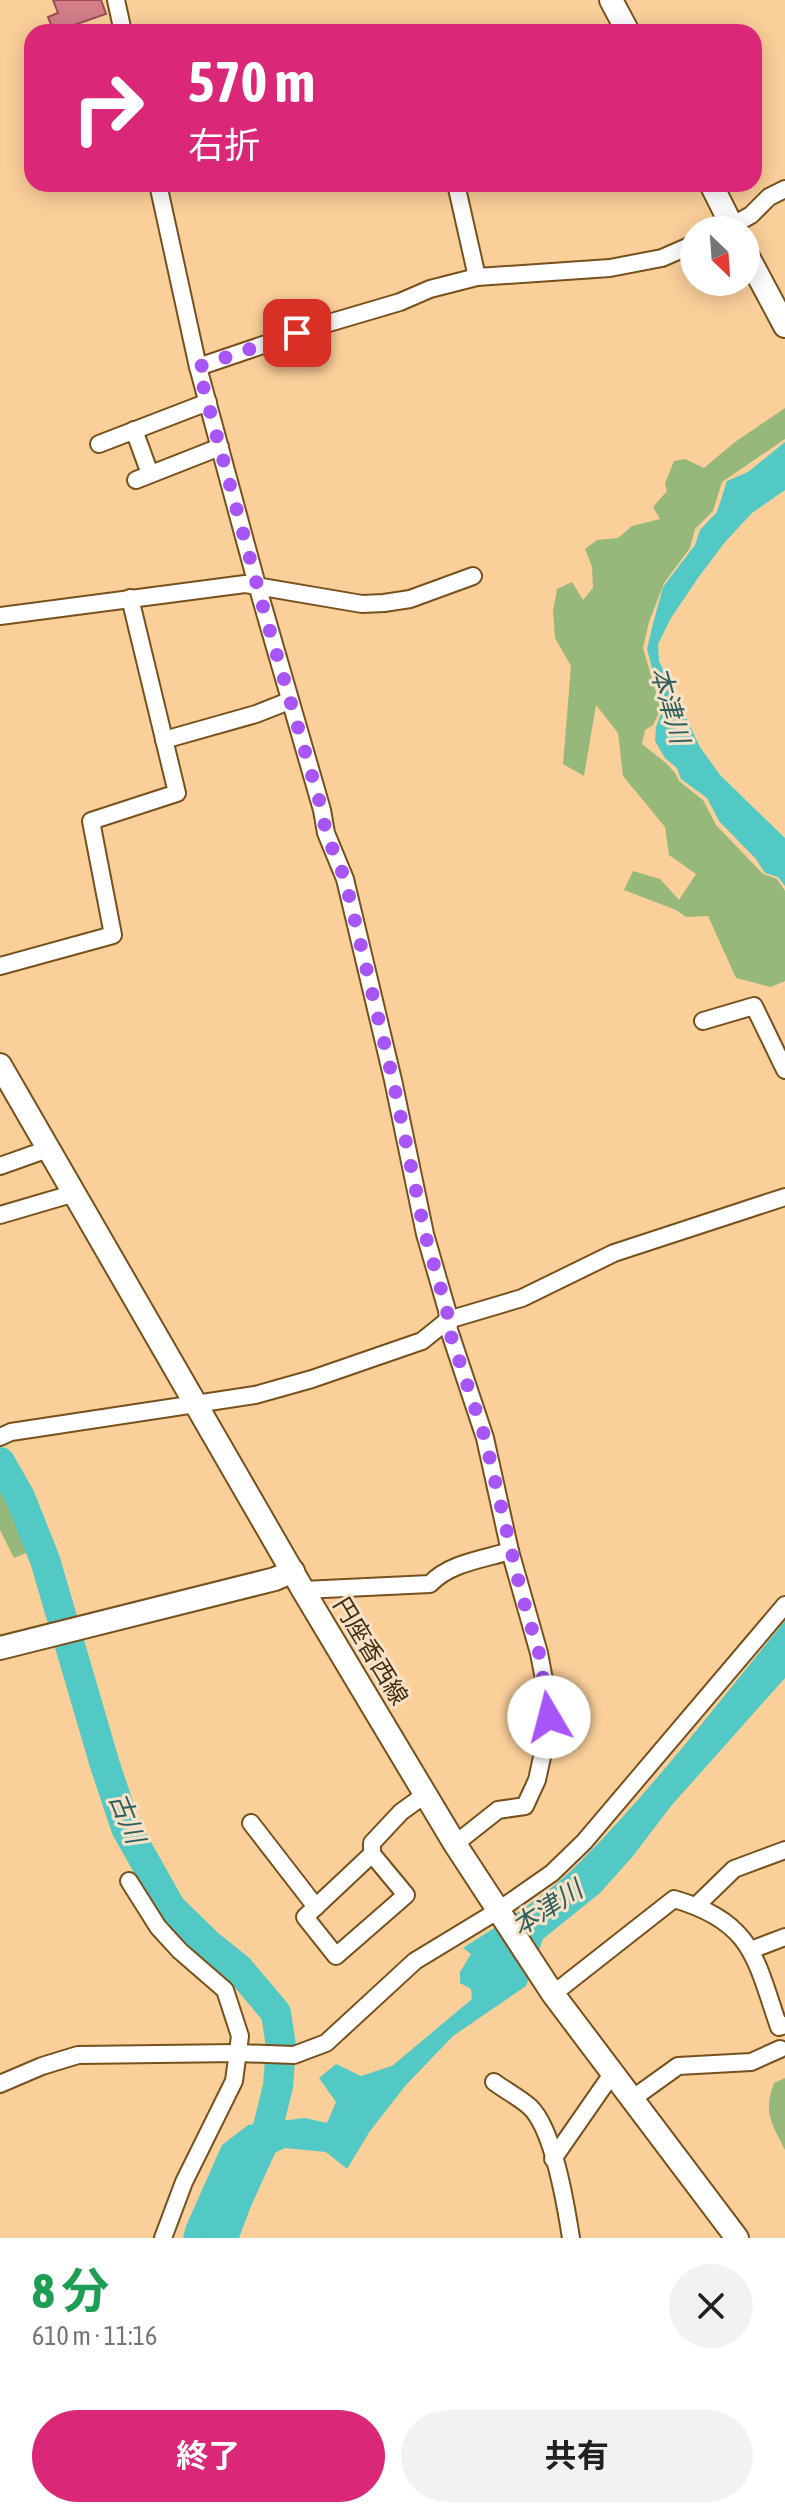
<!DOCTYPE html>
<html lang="ja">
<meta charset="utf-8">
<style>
:root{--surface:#fff;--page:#f2f2f2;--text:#202124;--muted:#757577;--accent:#db2777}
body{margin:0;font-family:"Asap Condensed","Noto Sans JP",sans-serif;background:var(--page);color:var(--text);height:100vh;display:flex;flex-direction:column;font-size:30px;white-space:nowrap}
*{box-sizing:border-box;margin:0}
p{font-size:26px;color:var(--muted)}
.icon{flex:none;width:44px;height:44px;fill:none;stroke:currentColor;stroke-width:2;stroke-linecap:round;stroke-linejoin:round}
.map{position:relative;height:2238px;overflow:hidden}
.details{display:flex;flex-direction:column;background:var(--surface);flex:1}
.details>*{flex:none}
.top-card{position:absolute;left:24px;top:24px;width:738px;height:168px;border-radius:24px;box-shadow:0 4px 20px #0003;background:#db2777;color:#fff;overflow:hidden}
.needle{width:52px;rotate:155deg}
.tools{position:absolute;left:680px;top:216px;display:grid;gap:16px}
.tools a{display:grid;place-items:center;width:80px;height:80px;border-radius:50%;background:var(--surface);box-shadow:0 4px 20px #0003;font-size:40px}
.pin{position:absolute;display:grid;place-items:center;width:68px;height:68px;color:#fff;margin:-34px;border-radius:16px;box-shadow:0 4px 12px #0006}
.me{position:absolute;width:88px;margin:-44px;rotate:352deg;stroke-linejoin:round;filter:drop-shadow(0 0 6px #0008)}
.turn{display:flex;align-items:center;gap:28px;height:168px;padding:0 32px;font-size:36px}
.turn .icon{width:104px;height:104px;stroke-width:2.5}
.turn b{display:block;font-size:56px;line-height:68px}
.round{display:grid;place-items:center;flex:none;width:84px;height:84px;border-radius:42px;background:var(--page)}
.overview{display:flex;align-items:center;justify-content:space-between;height:136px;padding:0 32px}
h1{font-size:48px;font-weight:700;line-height:60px;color:#1e9e55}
.button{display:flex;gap:16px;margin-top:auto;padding:16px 32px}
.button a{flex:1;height:92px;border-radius:48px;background:var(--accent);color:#fff;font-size:32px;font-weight:700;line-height:92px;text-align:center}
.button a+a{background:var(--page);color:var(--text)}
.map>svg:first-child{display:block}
.green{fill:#96b87b}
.water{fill:#52c9c5}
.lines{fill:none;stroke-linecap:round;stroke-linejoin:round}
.river{stroke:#52c9c5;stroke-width:30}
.building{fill:#d37e89;stroke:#9b4d59;stroke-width:2}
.street-casing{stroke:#77511d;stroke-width:20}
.secondary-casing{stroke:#77511d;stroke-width:26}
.street{stroke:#fff;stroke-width:16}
.secondary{stroke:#fff;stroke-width:22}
.route{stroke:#a855f7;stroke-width:14;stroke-dasharray:0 25.2}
.labels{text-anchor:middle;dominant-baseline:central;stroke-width:6;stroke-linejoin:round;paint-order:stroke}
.street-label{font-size:24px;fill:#442e12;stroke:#f7e1c7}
.water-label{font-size:26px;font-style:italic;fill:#2d5f5d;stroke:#f7e1c7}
</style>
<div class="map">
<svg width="785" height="2238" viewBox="0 0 785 2238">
<rect width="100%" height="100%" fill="#fbcf9a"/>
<!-- green -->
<g class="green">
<path d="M785,408V439L722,482L713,511L695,529L690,548L664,583L649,622L643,648L661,709L653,725L645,730L642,744L666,763L675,773L679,781L703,800L716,825L763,874L777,879L785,891V981L771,987L736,978L708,916L686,917L676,910L624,890L633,871L660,879L679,900L696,874L669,855L665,827L623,776L618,733L596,705L584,776L563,764L571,666L555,638L553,611L557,589L572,582L583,600L593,588L592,567L585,549L597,540L618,538L632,526L660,519L653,507L667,491L665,483L674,461L685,459L704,468L735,442Z"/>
<path d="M0,1477L28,1535L33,1550L14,1558L0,1530Z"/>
<path d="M785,2078V2150C772,2124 763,2112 774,2083Z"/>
</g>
<!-- water -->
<g class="water">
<path d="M785,442V490L752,513L725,542L698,578L671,618L658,644L659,661L700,747L720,775L785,838V886L778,877L765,873L756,859L719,821L707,798L681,779L677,768L665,758L655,741L656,727L663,709L647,649L653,624L663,587L695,545L700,530L717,512L727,481L748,472Z"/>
<path d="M785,1621V1678L671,1806L633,1856L600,1893L543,1939L526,1986L453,2036L406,2085L370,2131L347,2169L326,2152L285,2148L270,2155L239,2238H183L186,2226L222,2145L248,2125L305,2118L327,2123L336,2102L319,2078L336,2064L361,2076L392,2066L472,1999L471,1989L460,1983V1972L471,1954L463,1948C503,1922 546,1897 580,1862C654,1788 718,1702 785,1621Z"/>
</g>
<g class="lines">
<!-- river -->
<path class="river" d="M0,1462L20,1497L45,1560L105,1765L126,1828L171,1908L208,1944L239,1969L276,2013L281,2046L278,2086L265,2139L220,2238"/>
</g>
<!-- building -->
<path class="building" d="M53,0H101L106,14L54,32L48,17L58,13Z"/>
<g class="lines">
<defs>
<g id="street">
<path d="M116,0L123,32"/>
<path d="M158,184L198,367L257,585L322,810L326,833L345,879L393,1080L425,1234L447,1310L449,1330L485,1438L510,1551L539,1653L546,1690L549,1717L547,1734L537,1780L525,1806L498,1810L455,1844"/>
<path d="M456,184L477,277"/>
<path d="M724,230L751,215L769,197L785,189"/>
<path d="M198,367L322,325L400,302L430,289L477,277L610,268L662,258L694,244"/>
<path d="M134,430L150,474"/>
<path d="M99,444L208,402"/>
<path d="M136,480L220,447"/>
<path d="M0,616L245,584L362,604L384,603L410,599L473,576"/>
<path d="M164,740L256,714L289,701"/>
<path d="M0,966L113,935L91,821L177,793L130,598"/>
<path d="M703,1021L754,1006L785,1070"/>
<path d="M0,1166L48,1149"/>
<path d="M0,1215L75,1193"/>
<path d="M0,1437L11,1432L255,1395L312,1379L422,1341L448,1320L522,1298L614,1253L785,1197"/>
<path d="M303,1590L430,1584C449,1563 484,1559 510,1551"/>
<path d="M251,1823L316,1907"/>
<path d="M372,1854L406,1895L336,1956L305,1917Z"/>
<path d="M372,1854V1843L401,1812L426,1794"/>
<path d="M129,1881L158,1927L180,1951L225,1990L240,2036L234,2081L184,2182L163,2238"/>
<path d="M696,1906L734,1869L785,1850"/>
<path d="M751,1950L785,1937"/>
<path d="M553,1994L674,1899C753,1922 755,1958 779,2027L785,2025"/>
<path d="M494,2082C505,2090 520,2098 530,2107C554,2130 566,2206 571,2238"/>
<path d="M0,2084L42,2066L78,2055L238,2053L294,2055L326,2043L415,1961L499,1910L552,1873L584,1842L785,1605"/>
<path d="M632,2099L678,2066L751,2062L780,2049"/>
<path d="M553,2159L612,2074"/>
</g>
<g id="secondary">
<path d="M611,0L628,32"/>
<path d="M711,184L734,230"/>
<path d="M746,253L785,326"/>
<path d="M0,1065L303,1590L455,1844L553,1994L737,2238"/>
<path d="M0,1648L275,1579L293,1571"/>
</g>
</defs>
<!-- street casing -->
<use href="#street" class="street-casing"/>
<!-- secondary casing -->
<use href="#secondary" class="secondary-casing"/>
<!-- street -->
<use href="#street" class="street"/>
<!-- secondary -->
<use href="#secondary" class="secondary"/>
</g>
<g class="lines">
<!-- route -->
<path class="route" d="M297,333L198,367L265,614L322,810L326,833L345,879L393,1080L425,1234L447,1310L449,1330L485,1438L521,1592L539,1653L549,1717"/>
</g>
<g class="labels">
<!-- street labels -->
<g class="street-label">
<text transform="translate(371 1651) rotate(59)">円座香西線</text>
</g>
<!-- water labels -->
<g class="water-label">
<text transform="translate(670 705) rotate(74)">本津川</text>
<text transform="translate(127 1818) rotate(68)">古川</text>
<text transform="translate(547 1908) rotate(-33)">本津川</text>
</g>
</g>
</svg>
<div class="tools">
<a><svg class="needle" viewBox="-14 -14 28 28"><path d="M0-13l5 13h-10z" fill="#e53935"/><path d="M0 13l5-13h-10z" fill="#757577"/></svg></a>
</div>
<div class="pin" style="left:297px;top:333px;background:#d93025"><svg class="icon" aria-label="arrive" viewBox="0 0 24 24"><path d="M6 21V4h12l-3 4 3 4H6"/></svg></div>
<svg class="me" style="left:549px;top:1717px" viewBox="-20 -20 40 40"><circle r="19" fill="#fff"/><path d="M0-13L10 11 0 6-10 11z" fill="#a855f7"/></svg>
<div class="top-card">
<div class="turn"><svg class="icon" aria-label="right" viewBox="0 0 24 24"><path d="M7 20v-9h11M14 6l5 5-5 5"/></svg><div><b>570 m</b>右折</div></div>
</div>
</div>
<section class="details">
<div class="overview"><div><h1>8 分</h1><p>610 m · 11:16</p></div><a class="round"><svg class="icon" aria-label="close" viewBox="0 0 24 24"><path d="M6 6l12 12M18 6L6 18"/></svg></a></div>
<div class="button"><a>終了</a><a>共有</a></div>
</section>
